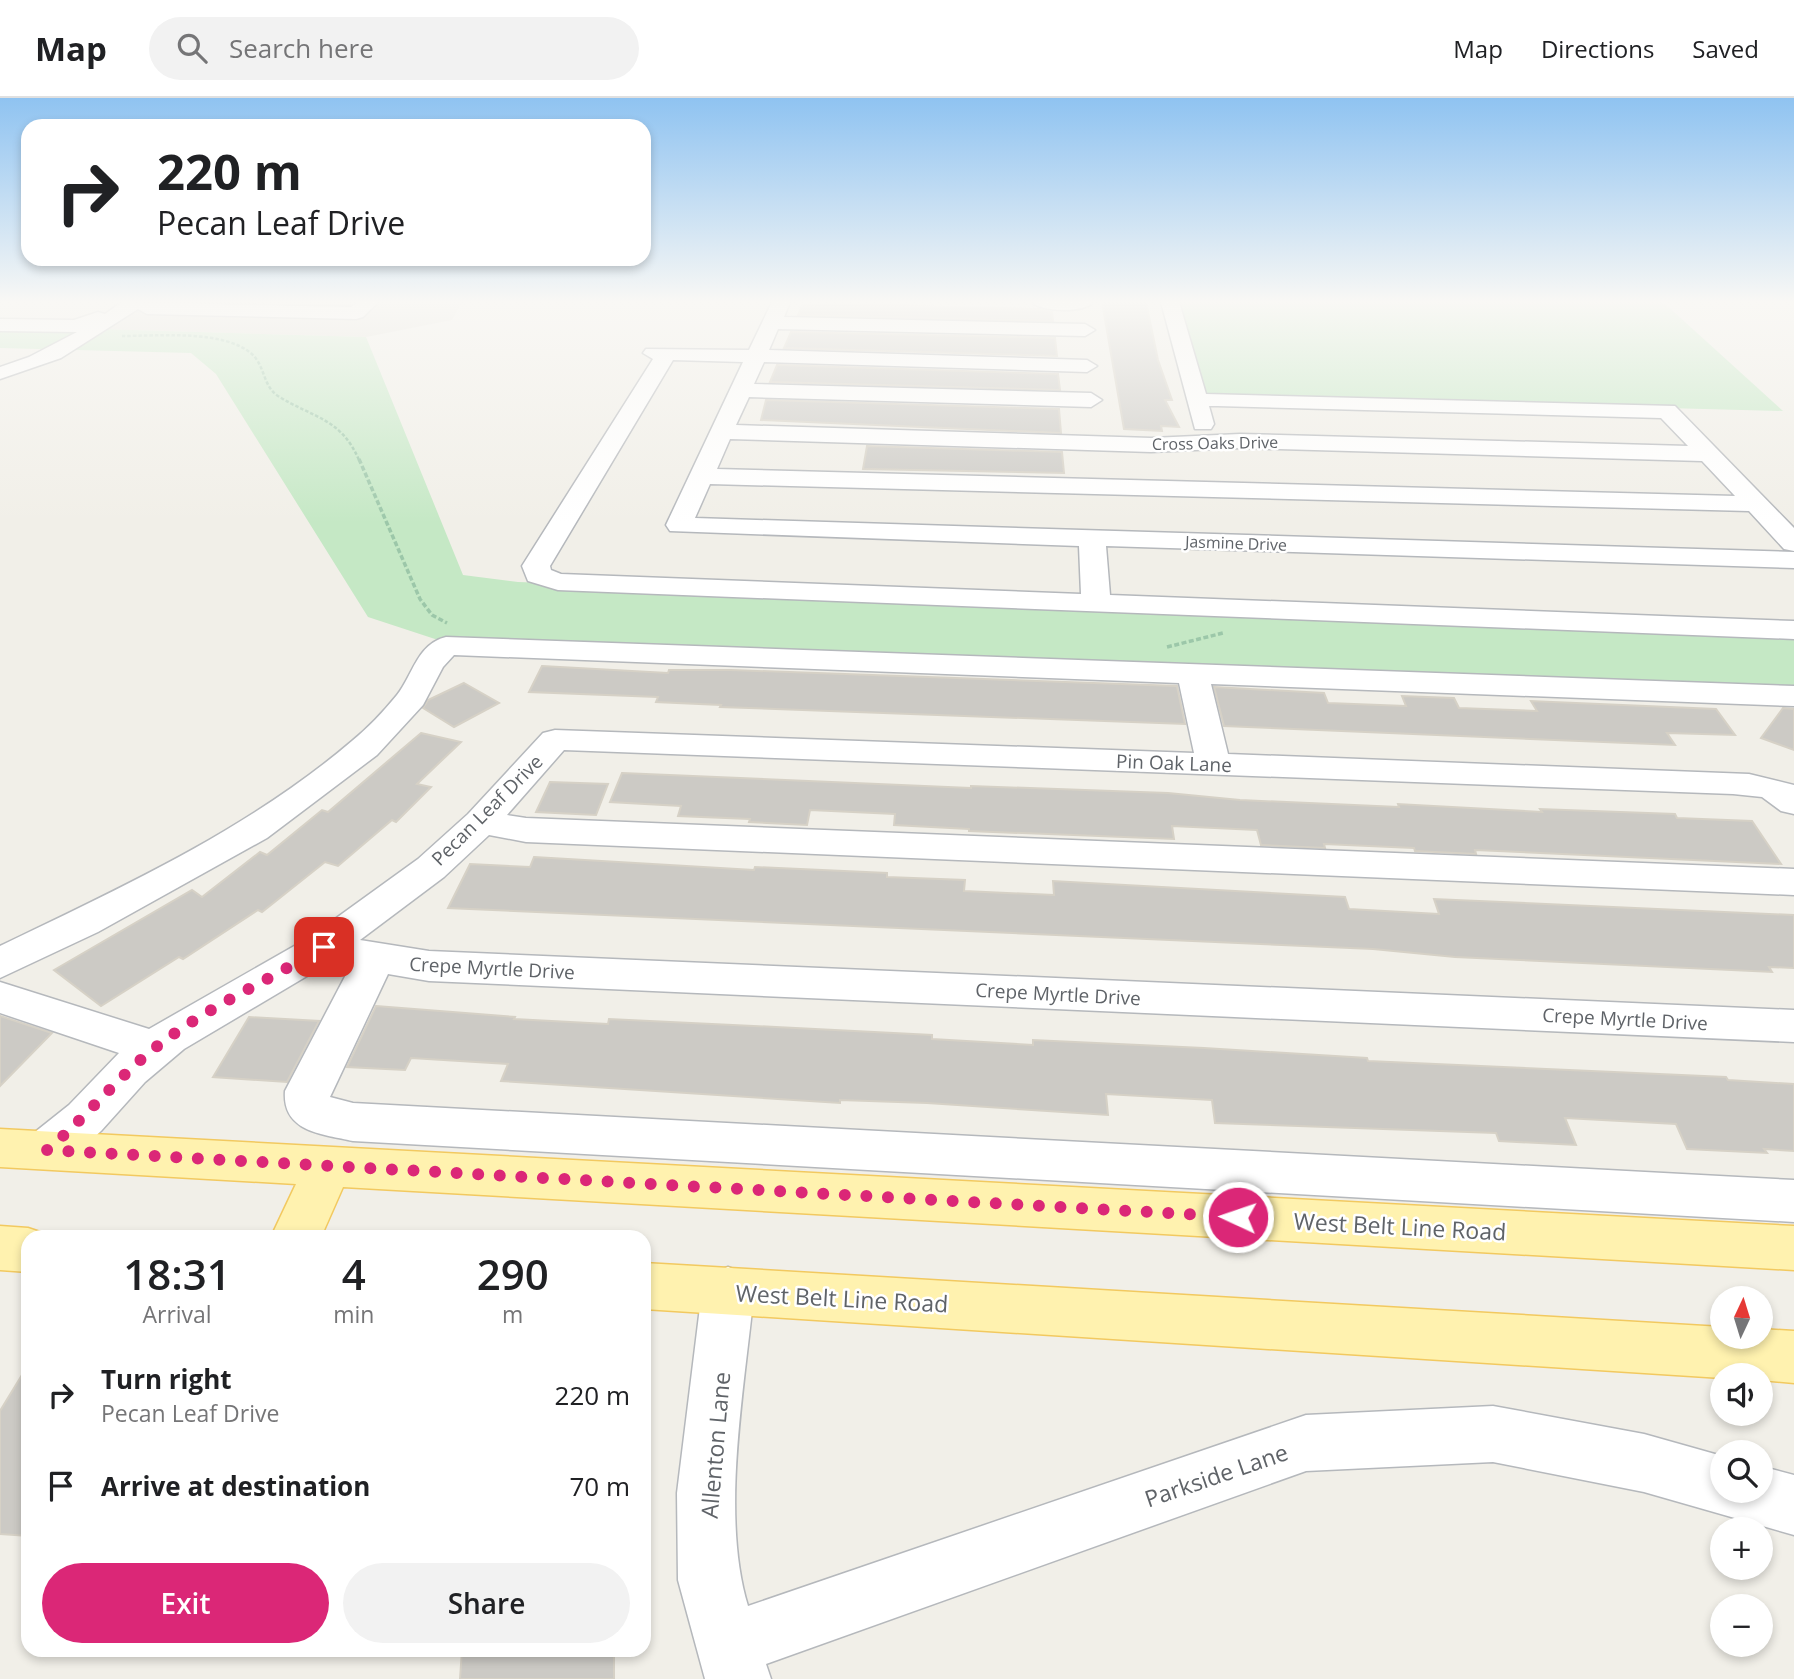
<!DOCTYPE html>
<meta charset="utf-8">
<style>
:root{--surface:#fff;--page:#f2f2f2;--text:#202124;--muted:#757577;--line:#e0e0e0;--accent:#db2777}
body{margin:0;font-family:"Open Sans",sans-serif;background:var(--page);color:var(--text);height:100vh;display:flex;flex-direction:column;font-size:26px;white-space:nowrap}
*{box-sizing:border-box;margin:0}
p{font-size:23px;color:var(--muted)}
.icon{flex:none;width:38px;height:38px;fill:none;stroke:currentColor;stroke-width:2;stroke-linecap:round;stroke-linejoin:round}
.map{position:relative;flex:1;overflow:hidden}
.details{position:absolute;left:21px;top:1132px;width:630px;height:427px;display:flex;flex-direction:column;background:var(--surface);border-radius:21px;box-shadow:0 4px 10px #0003}
.details>*{flex:none}
.banner{position:absolute;left:21px;top:21px;width:630px;height:147px;border-radius:21px;box-shadow:0 4px 10px #0003;background:#fff;color:var(--text);overflow:hidden}
.needle{width:46px;rotate:4deg}
.fabs{position:absolute;left:1710px;top:1188px;display:grid;gap:14px}
.fabs a{display:grid;place-items:center;width:63px;height:63px;border-radius:50%;background:var(--surface);box-shadow:0 4px 10px #0003;font-size:35px}
.pin{position:absolute;display:grid;place-items:center;width:60px;height:60px;color:#fff;margin:-30px;border-radius:14px;box-shadow:0 4px 10px #0006}
.me{position:absolute;width:77px;margin:-38px;rotate:273deg;stroke-linejoin:round;filter:drop-shadow(0 0 5px #0008)}
.turn{display:flex;align-items:center;gap:24px;height:147px;padding:0 21px;font-size:32px}
.turn .icon{width:91px;height:91px;stroke-width:2.5}
.turn b{display:block;font-size:49px;line-height:60px}
.eta{display:flex;justify-content:space-evenly;align-items:center;height:119px;text-align:center}
.eta b{font-size:42px;font-weight:600;line-height:49px}
.primary-button{display:flex;gap:14px;margin-top:auto;padding:14px 21px}
.primary-button a{flex:1;height:80px;border-radius:42px;background:var(--accent);color:#fff;font-size:28px;font-weight:600;line-height:80px;text-align:center}
.primary-button a+a{background:var(--page);color:var(--text)}
ul{padding:0;list-style:none}
li{display:flex;align-items:center;gap:21px;height:91px;padding:0 21px}
li div{flex:1}
li b{display:block;font-size:26px}
li em{font-style:normal}
header{display:flex;align-items:center;gap:42px;box-sizing:border-box;height:98px;padding:0 35px;background:var(--surface);border-bottom:2px solid var(--line)}
header strong{font-size:33px}
nav{display:flex;gap:38px;margin-inline-start:auto;font-size:24px}
.search{width:490px;height:63px;background:var(--page);display:flex;align-items:center;gap:18px;box-sizing:border-box;padding:0 24px;border-radius:38px;color:var(--muted);font-size:26px}
.map>svg:first-child{display:block}
.education{fill:#e1ded6}
.green{fill:#c5e8c5}
.building{fill:#cccac5;stroke:#d6d1c6;stroke-width:2}
.lines{fill:none;stroke-linecap:round;stroke-linejoin:round}
.minor-casing{stroke:#b5b8bc;stroke-width:3}
.major-casing{stroke:#f2c960;stroke-width:3}
.path-far1{stroke:#9cc7a9;stroke-width:2.5;stroke-dasharray:3.5 2;stroke-linecap:butt}
.path{stroke:#9cc7a9;stroke-width:3.5;stroke-dasharray:5 2.5;stroke-linecap:butt}
.minor{fill:#fff;fill-rule:evenodd}
.major{fill:#fff2af;fill-rule:evenodd}
.route{stroke:#db2777;stroke-width:12;stroke-dasharray:0 21.6}
.labels{text-anchor:middle;dominant-baseline:central;stroke-width:5;stroke-linejoin:round;paint-order:stroke}
.far-street-label{font-size:16px;fill:#5f6368;stroke:#fff}
.street-label{font-size:19px;fill:#5f6368;stroke:#fff}
.near-street-label{font-size:23px;fill:#5f6368;stroke:#fff}
</style>
<header>
<strong>Map</strong>
<div class="search"><svg class="icon" aria-label="search" viewBox="0 0 24 24"><circle cx="10" cy="10" r="6"/><path d="M15 15l6 6"/></svg>Search here</div>
<nav><a>Map</a><a>Directions</a><a>Saved</a></nav>
</header>
<div class="map">
<svg width="1794" height="1581" viewBox="0 0 1794 1581">
<rect width="100%" height="100%" fill="#f1efe8"/>
<!-- education -->
<path class="education" d="M169,204H462L452,222L366,239L97,231L130,210Z"/>
<!-- green -->
<g class="green">
<path d="M1173,204H1663L1783,313L1197,298Z"/>
<path d="M0,228L366,239L463,477L518,484L1794,526V593L435,541L368,519L216,276L191,255L0,250Z"/>
</g>
<!-- building -->
<g class="building">
<path d="M1102,204H1146L1158,262L1172,302H1165L1179,329L1161,328L1162,333L1124,331Z"/>
<path d="M835,206L1039,211L1052,214L1053,223L798,217L802,207Z"/>
<path d="M791,234L1055,240L1057,258L784,250Z"/>
<path d="M777,267L1058,276L1060,292L770,284Z"/>
<path d="M766,302L1059,311L1061,335L761,322Z"/>
<path d="M867,348L1062,354L1064,375L863,371Z"/>
<path d="M542,568L668,575L669,572H731L1177,588L1185,626L720,609L721,607L656,604L658,599L529,594Z"/>
<path d="M464,585L499,605L454,629L423,610L428,602Z"/>
<path d="M1214,589L1324,595L1328,605L1406,608L1402,598L1454,600L1459,610L1537,613L1531,603L1716,611L1735,637L1667,635L1675,647L1224,628Z"/>
<path d="M1783,610L1794,611V652L1761,640Z"/>
<path d="M421,635L461,644L417,686L431,689L396,724L392,722L338,768L325,764L262,814L258,812L183,861L179,859L101,908L54,872L192,792L202,799L260,754L267,757L322,712L328,714Z"/>
<path d="M622,675L971,690V688L1168,695L1240,702L1399,709L1398,706L1542,714L1540,711L1675,716L1677,720L1752,723L1781,766L1475,752L1476,756L1415,753L1414,750L1324,746L1325,750L1261,747L1257,732L1172,728L1174,741L969,733V731L894,727L895,716L810,712L807,727L749,724L750,721L678,718L681,708L610,704Z"/>
<path d="M550,684L608,686L596,717L536,714Z"/>
<path d="M534,759L754,772L755,769L887,775V779L965,782L964,793L1054,797L1053,783L1345,799L1349,811L1439,816L1434,801L1794,817V870L1769,869L1772,874L1455,859L1373,851L448,810L470,766L530,769Z"/>
<path d="M376,908L515,919L514,921L608,926L609,921L776,929L932,937V941L1033,947V942L1204,950L1367,960L1368,963L1726,979L1728,982L1794,986V1053L1764,1051L1767,1055L1687,1051L1676,1026L1565,1020L1576,1047L1499,1043L1496,1035L1215,1025L1212,1002L1106,996L1108,1017L927,1005L840,1002V1005L501,983L508,966L411,960L405,972L347,969Z"/>
<path d="M0,918L52,935L0,988Z"/>
<path d="M249,919L319,923L287,984L213,979Z"/>
<path d="M28,1267V1438L0,1436V1313Z"/>
<path d="M462,1552H614V1581H460Z"/>
</g>
<g class="lines">
<defs>
<g id="minor">
<path d="M122,204L351,209L358,204H378L363,219L356,221L147,216L138,211L61,260L0,281V269L29,259L77,234L0,233V221L74,222L98,214L105,216Z"/>
<path d="M772,204H790L784,219L1085,226L1095,232L1085,238L778,231L769,252L1087,262L1097,268L1087,274L764,264L754,286L1091,295L1102,302L1091,309L749,299L736,327L1151,340L1240,336L1688,348L1661,320L1217,308H1209L1214,326L1211,331H1195L1161,204H1179L1206,296L1675,308L1794,430V453L1784,451L1749,413L710,386L695,420L1794,454V470L1106,448L1110,497L1794,523V541L558,492L528,483L522,468L653,261L643,255L646,251L749,252ZM673,262L743,264L666,427L670,433L1079,448L1081,496L561,476L551,472L550,468ZM730,341L1151,354L1240,350L1702,363L1735,398L717,371Z"/>
<path d="M1032,204H1092V205C1083,215 1040,214 1032,204Z"/>
<path d="M446,539L1794,588V608L1211,586L1228,656L1749,676L1794,687V716L1781,713L1762,699L1733,696L564,652L507,717L526,720L1794,771V797L526,744L489,737L444,779L360,842L429,853L1794,912V944L429,883L388,876L330,999L353,1005L1794,1082V1124L353,1043C322,1036 282,1034 285,993L350,869L334,862L184,951L145,984L101,1033L64,1066L47,1071L30,1066L23,1052L30,1038L69,1007L119,955L0,915V884L149,931L310,839L418,761L468,716L543,635L555,632L1194,655L1179,585L454,557L443,569L423,607L377,657L267,740L98,834L0,880V848C121,790 249,731 352,643C368,630 384,613 397,597C413,577 417,546 446,539Z"/>
<path d="M728,1169L746,1176L754,1193C745,1288 720,1417 748,1508L1306,1317L1493,1308L1644,1336L1722,1358V1393H1760V1368L1794,1377V1437L1644,1394L1493,1364L1306,1373L766,1566L771,1581H705L678,1482L677,1395L702,1193L710,1176Z"/>
</g>
<g id="major">
<path d="M0,1031L1794,1128V1172L343,1089L321,1139H271L296,1086L0,1069Z"/>
<path d="M0,1128L28,1130L46,1136L47,1139H28V1174L0,1172Z"/>
<path d="M644,1165L1722,1229V1239H1760V1231L1794,1233V1285L1760,1282V1278H1722V1280L644,1211Z"/>
</g>
</defs>
<!-- minor casing -->
<use href="#minor" class="minor-casing"/>
<!-- major casing -->
<use href="#major" class="major-casing"/>
<!-- path-far1 -->
<path class="path-far1" d="M122,238C158,238 225,231 253,257C265,269 263,288 278,298C313,320 341,320 359,362"/>
<!-- path -->
<g class="path">
<path d="M359,361L420,501L432,517L447,525"/>
<path d="M1167,549L1223,535"/>
</g>
<!-- minor -->
<use href="#minor" class="minor"/>
<!-- major -->
<use href="#major" class="major"/>
</g>
<!-- sky -->
<linearGradient id="sky" x2="0" y2="1"><stop stop-color="#8fc3f1"/><stop offset="0.48" stop-color="#f9f8f5"/><stop offset="1" stop-color="#f9f8f5" stop-opacity="0"/></linearGradient>
<rect width="1794" height="425" fill="url(#sky)"/>
<g class="lines">
<!-- route -->
<path class="route" d="M324,849C274,879 215,906 168,940C123,972 89,1017 47,1052L1238,1119"/>
</g>
<g class="labels">
<!-- far-street labels -->
<g class="far-street-label">
<text transform="translate(1215 345) rotate(-1)">Cross Oaks Drive</text>
<text transform="translate(1236 445) rotate(2)">Jasmine Drive</text>
</g>
<!-- street labels -->
<g class="street-label">
<text transform="translate(1174 665) rotate(2)">Pin Oak Lane</text>
<text transform="translate(487 712) rotate(-45)">Pecan Leaf Drive</text>
<text transform="translate(492 870) rotate(3)">Crepe Myrtle Drive</text>
<text transform="translate(1058 896) rotate(3)">Crepe Myrtle Drive</text>
<text transform="translate(1625 921) rotate(3)">Crepe Myrtle Drive</text>
</g>
<!-- near-street labels -->
<g class="near-street-label">
<text transform="translate(1400 1128) rotate(3)">West Belt Line Road</text>
<text transform="translate(842 1200) rotate(3)">West Belt Line Road</text>
<text transform="translate(715 1347) rotate(-85)">Allenton Lane</text>
<text transform="translate(1216 1377) rotate(-19)">Parkside Lane</text>
</g>
</g>
</svg>
<div class="fabs">
<a><svg class="needle" viewBox="-14 -14 28 28"><path d="M0-13l5 13h-10z" fill="#e53935"/><path d="M0 13l5-13h-10z" fill="#757577"/></svg></a>
<a><svg class="icon" aria-label="sound" viewBox="0 0 24 24"><path d="M4 9h4l5-4v14l-5-4H4zM17 9q2 3 0 6"/></svg></a>
<a><svg class="icon" aria-label="search" viewBox="0 0 24 24"><circle cx="10" cy="10" r="6"/><path d="M15 15l6 6"/></svg></a>
<a>+</a>
<a>−</a>
</div>
<div class="pin" style="left:324px;top:849px;background:#d93025"><svg class="icon" aria-label="arrive" viewBox="0 0 24 24"><path d="M6 21V4h12l-3 4 3 4H6"/></svg></div>
<svg class="me" style="left:1238px;top:1119px" viewBox="-20 -20 40 40"><circle r="17" fill="#db2777" stroke="#fff" stroke-width="3"/><path d="M0-11L8 9 0 5-8 9z" fill="#fff"/></svg>
<div class="banner">
<div class="turn"><svg class="icon" aria-label="right" viewBox="0 0 24 24"><path d="M7 20v-9h11M14 6l5 5-5 5"/></svg><div><b>220 m</b>Pecan Leaf Drive</div></div>
</div>
<section class="details">
<div class="eta">
<div><b>18:31</b><p>Arrival</p></div>
<div><b>4</b><p>min</p></div>
<div><b>290</b><p>m</p></div>
</div>
<ul>
<li><svg class="icon" aria-label="right" viewBox="0 0 24 24"><path d="M7 20v-9h11M14 6l5 5-5 5"/></svg><div><b>Turn right</b><p>Pecan Leaf Drive</p></div><em>220 m</em></li>
<li><svg class="icon" aria-label="arrive" viewBox="0 0 24 24"><path d="M6 21V4h12l-3 4 3 4H6"/></svg><div><b>Arrive at destination</b></div><em>70 m</em></li>
</ul>
<div class="primary-button"><a>Exit</a><a>Share</a></div>
</section>
</div>
